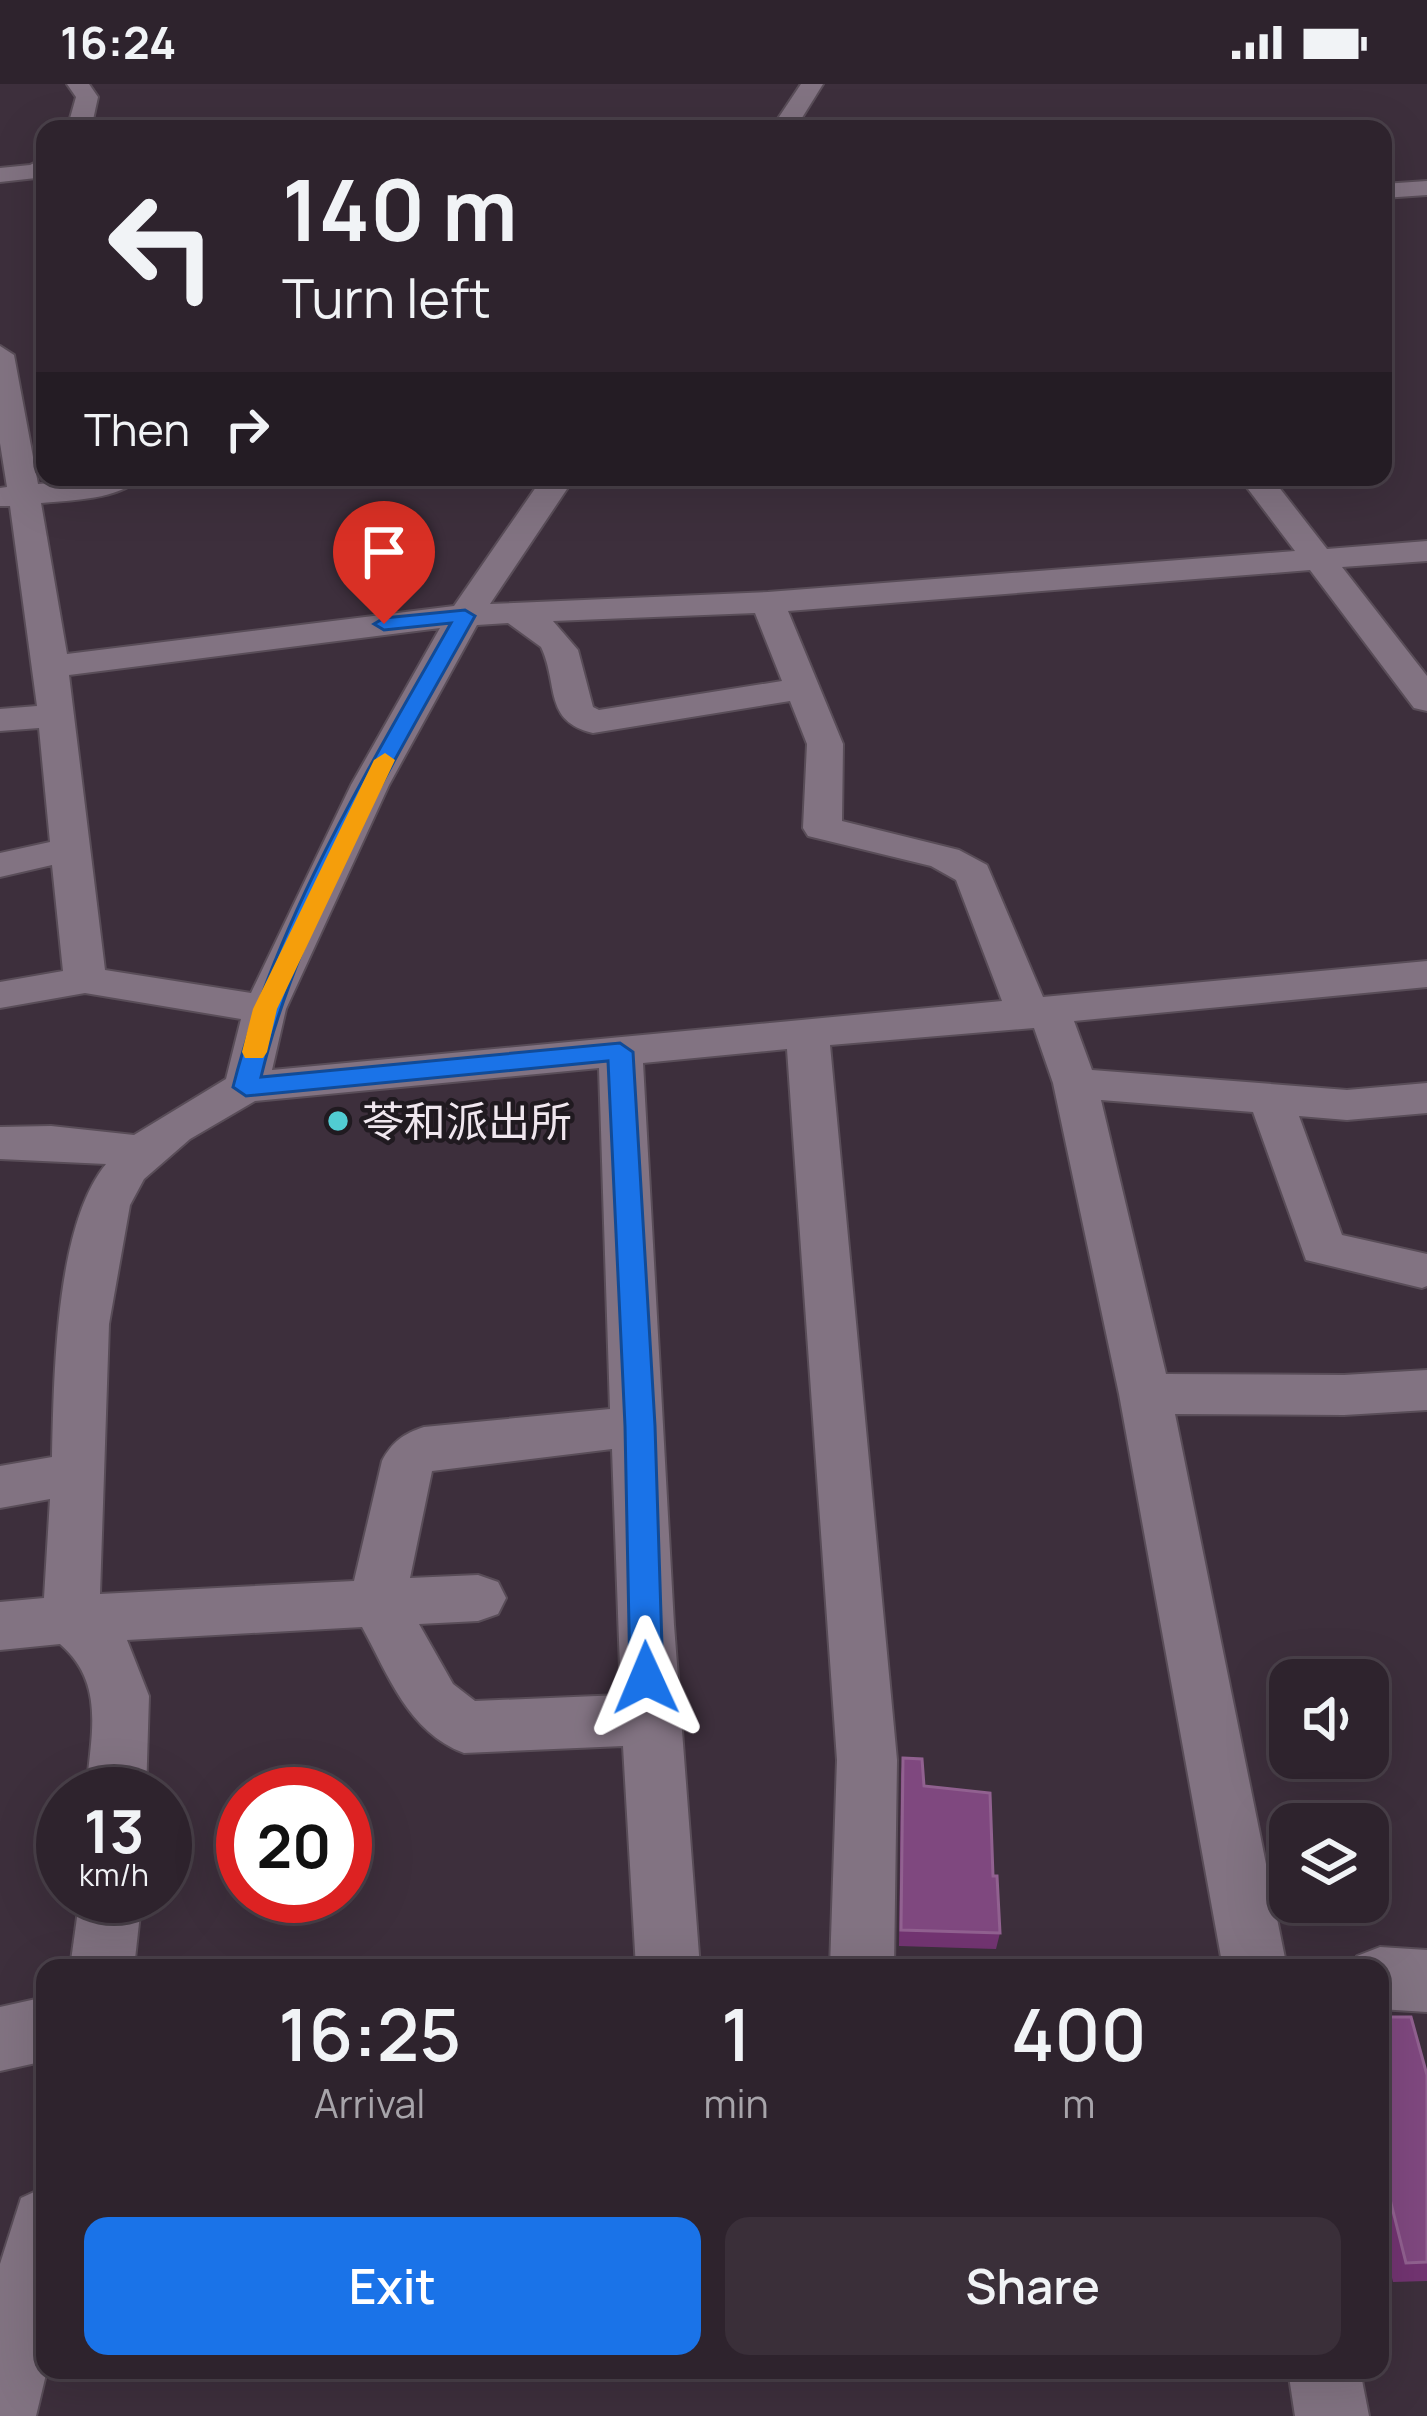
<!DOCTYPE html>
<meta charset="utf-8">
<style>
:root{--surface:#2e232d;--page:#3a2f39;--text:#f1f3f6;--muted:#a7a4aa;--line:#494049;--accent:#1a73e8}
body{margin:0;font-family:Manrope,"Noto Sans TC",sans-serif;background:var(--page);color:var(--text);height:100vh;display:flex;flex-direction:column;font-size:45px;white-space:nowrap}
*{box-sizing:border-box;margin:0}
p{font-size:39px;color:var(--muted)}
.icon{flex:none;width:66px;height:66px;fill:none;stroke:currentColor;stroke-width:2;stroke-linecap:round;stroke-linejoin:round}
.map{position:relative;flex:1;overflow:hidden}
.details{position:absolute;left:36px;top:1875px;width:1353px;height:420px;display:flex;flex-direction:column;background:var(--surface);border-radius:24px;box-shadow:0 12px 48px #0002,0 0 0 3px var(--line)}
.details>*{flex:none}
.top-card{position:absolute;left:36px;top:36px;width:1356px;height:366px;border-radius:24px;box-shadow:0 12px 48px #0002,0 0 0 3px var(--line);background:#2e232d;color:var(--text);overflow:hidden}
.fabs{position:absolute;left:1269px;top:1575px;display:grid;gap:24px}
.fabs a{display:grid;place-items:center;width:120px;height:120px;border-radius:24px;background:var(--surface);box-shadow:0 12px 48px #0002,0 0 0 3px var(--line);font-size:60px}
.speed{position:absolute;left:36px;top:1683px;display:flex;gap:24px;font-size:60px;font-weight:700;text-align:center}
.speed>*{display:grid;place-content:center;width:156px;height:156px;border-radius:50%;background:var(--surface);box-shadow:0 12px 48px #0002,0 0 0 3px var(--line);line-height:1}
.speed small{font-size:30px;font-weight:400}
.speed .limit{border:18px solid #d22;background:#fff;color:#111}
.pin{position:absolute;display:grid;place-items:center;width:102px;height:102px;color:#fff;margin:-123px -51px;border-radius:50% 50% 50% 0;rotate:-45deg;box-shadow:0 0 12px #0007}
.pin .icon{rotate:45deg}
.me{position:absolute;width:132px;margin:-66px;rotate:359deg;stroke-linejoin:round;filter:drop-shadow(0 0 9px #0008)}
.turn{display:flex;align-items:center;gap:42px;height:252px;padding:0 48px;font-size:54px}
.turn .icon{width:156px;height:156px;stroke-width:2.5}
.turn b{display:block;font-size:84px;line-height:102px}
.then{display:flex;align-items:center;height:114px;padding:0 48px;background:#0003;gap:24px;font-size:45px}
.eta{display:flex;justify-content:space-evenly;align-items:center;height:204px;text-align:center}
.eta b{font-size:72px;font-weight:600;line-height:84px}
.action{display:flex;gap:24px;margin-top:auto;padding:24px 48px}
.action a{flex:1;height:138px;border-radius:24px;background:var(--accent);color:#fff;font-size:48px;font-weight:600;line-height:138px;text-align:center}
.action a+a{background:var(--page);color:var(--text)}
.status{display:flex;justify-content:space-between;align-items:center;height:84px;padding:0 60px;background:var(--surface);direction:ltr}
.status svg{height:33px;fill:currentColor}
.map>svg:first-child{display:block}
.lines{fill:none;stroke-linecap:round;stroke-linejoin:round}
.minor-casing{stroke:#594d58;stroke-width:4}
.minor{fill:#827382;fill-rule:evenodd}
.wall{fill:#723471}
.building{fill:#7f487f;stroke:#916190;stroke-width:3}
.route{fill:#1a73e8;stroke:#114b97;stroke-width:3}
.slow{fill:#f59e0b}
.poi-dot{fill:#51ccd2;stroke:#201a20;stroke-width:4.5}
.labels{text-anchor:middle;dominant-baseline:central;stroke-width:9;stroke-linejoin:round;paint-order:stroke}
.poi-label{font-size:42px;fill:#f0e7ef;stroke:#201a20;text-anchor:start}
</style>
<div class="status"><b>16:24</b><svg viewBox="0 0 49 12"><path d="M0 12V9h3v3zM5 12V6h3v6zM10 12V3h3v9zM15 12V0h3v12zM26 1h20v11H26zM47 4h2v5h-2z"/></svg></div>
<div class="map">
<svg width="1427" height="2332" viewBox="0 0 1427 2332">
<rect width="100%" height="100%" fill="#3d2f3c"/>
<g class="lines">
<defs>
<g id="minor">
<path d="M67,0H89L98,13L91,45H67L76,13Z"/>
<path d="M801,0H823L795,45H771Z"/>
<path d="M45,74V93L0,98V84L30,81Z"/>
<path d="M1427,97V111L1383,114V100Z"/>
<path d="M0,262L14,271L38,400L141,393C119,416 72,416 41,419L67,570L454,522L543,393H575L490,520L768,508L1295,467L1239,393H1271L1327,465L1427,457V477L1342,483L1427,592V627L1414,624L1310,486L788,527L843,660L842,737L959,766L987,781L1043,913L1427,877V903L1074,937L1092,986L1347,1006L1427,999V1029L1347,1036L1299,1032L1342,1151L1427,1170V1202L1422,1204L1306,1176L1253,1028L1101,1016L1166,1290L1344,1291L1427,1286V1326L1344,1331L1175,1330L1287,1884H1223L1119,1310L1053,999L1034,944L830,961L897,1676L894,1884H830L837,1676L787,965L643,979L674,1541L700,1884H636L623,1662L464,1669C408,1648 389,1592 362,1543L127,1556L149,1612L146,1710H86C90,1654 107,1600 60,1560L0,1566V1518L44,1514L50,1415L0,1424V1382L52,1373C54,1293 55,1142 106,1080L0,1075V1043L51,1042L134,1051L226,995L241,935L85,909L0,924V898L63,887L52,781L0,793V769L50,758L39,644L0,647V625L37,622L10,422H0V404L7,403L0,359ZM755,529L782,597L599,626L593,623L578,566L553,537ZM508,539L541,563C559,601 543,637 593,649L790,617L807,660L803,744L808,752L931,782L956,796L1002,917L272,986L286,925L389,701L477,541ZM440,544L351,701L251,909L105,886L69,591ZM599,984L610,1325L424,1343C403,1350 392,1358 382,1377L354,1497L100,1510L109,1240L130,1121L144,1095L190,1055L255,1017ZM612,1365L621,1611L475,1617L453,1600L419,1540L478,1537L498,1530L506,1514L498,1498L478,1491L410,1494L432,1387Z"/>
<path d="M80,1812H142L134,1884H70Z"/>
<path d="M1380,1863L1427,1866V1928L1380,1925V1884H1352L1357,1872Z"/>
<path d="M45,1913V1977L0,1987V1923Z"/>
<path d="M45,2103L47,2286L36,2332H0V2180L21,2114Z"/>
<path d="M1288,2286H1360L1369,2332H1295Z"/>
</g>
</defs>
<!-- minor casing -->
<use href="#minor" class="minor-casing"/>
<!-- minor -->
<use href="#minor" class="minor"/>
</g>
<!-- wall -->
<g class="wall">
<path d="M903,1674L993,1792L1000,1849L996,1865L899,1862L901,1691Z"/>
<path d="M1380,1933L1427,1991V2197L1393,2198L1380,2144Z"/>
</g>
<!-- building -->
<g class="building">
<path d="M903,1674L922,1675L924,1702L990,1709L993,1792H997L1000,1849L901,1846Z"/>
<path d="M1380,1933H1411L1427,1991V2178L1406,2179L1380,2075Z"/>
</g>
<!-- route -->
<path class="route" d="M465,526L475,532C396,674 299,835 261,993L620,959L633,968L655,1342L663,1594L658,1604L646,1608L635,1604L630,1594L625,1342L608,977L246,1012L233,1003C275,838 368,686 451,539L384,546L374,540L384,534Z"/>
<!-- slow -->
<path class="slow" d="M385,669L395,676L277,925L267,968L263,974H245L242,968L253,925L374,676Z"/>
<!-- markers -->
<circle class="poi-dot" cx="338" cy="1037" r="12"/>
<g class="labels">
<!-- poi labels -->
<g class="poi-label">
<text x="362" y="1037">苓和派出所</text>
</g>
</g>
</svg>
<div class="fabs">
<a><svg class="icon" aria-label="sound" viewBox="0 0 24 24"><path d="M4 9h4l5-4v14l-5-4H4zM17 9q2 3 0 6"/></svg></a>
<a><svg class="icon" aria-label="layers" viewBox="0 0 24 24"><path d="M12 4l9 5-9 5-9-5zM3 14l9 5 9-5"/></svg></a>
</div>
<div class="speed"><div>13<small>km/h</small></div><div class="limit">20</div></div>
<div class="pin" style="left:384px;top:540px;background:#d93025"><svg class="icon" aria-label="arrive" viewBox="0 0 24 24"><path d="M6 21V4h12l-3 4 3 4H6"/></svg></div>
<svg class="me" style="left:646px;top:1594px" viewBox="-20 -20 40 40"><path d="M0-17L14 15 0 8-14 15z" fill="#1a73e8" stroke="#fff" stroke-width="4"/></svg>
<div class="top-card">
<div class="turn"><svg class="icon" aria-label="left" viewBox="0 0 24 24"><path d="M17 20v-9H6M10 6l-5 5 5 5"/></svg><div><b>140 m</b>Turn left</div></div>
<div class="then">Then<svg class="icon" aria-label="right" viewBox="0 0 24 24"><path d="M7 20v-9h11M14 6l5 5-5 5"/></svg></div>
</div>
<section class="details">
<div class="eta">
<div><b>16:25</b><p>Arrival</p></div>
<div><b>1</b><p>min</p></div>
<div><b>400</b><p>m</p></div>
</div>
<div class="action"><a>Exit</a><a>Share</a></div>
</section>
</div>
